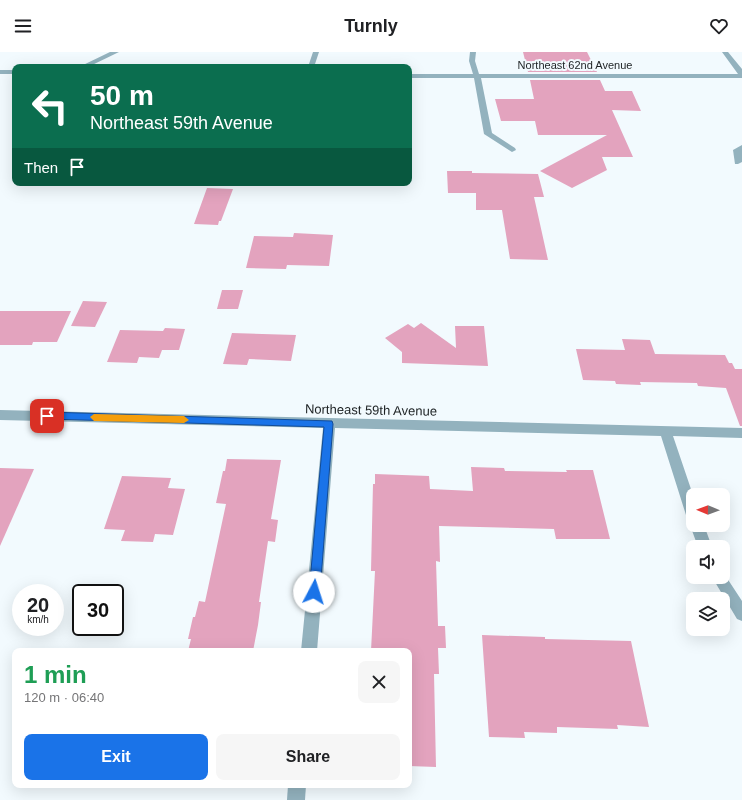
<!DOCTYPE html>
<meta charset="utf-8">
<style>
:root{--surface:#fff;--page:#f6f6f6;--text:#202124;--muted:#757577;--accent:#1a73e8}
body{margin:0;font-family:Arial,sans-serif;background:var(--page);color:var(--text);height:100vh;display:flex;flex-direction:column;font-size:15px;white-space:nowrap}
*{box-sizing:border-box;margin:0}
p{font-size:13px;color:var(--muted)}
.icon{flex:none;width:22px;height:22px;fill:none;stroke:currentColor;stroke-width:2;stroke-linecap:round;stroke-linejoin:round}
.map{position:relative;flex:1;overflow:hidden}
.details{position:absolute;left:12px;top:596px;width:400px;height:140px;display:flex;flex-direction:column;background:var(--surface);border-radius:8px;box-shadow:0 4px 16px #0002}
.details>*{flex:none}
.guide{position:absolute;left:12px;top:12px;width:400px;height:122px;border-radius:8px;box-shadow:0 4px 16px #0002;background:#0b6e4f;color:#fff;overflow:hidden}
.needle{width:26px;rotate:271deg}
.fabs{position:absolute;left:686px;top:436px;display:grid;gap:8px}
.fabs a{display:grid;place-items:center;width:44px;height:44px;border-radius:8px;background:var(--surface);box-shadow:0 4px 16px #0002;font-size:20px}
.speed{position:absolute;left:12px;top:532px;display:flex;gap:8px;font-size:20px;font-weight:700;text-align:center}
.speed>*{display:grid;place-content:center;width:52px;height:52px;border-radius:50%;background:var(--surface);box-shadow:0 4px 16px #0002;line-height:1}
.speed small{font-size:10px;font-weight:400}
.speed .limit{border:2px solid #111;border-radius:6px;background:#fff;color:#111}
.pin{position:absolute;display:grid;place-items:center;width:34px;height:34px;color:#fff;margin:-17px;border-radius:8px;box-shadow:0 2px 6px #0006}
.me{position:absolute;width:44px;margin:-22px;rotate:5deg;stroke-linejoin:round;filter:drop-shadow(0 0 3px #0008)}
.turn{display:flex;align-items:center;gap:14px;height:84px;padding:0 12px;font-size:18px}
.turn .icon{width:52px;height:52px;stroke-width:2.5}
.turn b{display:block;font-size:28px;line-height:34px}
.then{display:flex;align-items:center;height:38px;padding:0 12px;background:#0003;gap:8px;font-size:15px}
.round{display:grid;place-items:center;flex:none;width:42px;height:42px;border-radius:8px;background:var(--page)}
.head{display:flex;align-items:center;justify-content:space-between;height:68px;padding:0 12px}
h1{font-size:24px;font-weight:600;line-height:30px;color:#1e9e55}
.primary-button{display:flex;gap:8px;margin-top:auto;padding:8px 12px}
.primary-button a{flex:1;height:46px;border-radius:8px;background:var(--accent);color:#fff;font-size:16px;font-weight:600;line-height:46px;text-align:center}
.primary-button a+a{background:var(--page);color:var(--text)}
header{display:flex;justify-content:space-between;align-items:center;height:52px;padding:0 12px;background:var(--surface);font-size:18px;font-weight:600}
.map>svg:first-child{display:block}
.building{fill:#e3a3be}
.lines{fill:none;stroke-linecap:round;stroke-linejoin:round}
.minor{fill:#93b2be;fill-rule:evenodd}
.route{fill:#1a73e8;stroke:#114b97}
.slow{fill:#f59e0b}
.labels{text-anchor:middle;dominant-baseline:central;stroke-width:4;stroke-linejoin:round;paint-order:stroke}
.far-street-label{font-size:11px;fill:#1c2123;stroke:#f2fafe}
.street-label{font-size:13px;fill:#1c2123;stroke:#f2fafe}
</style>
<header><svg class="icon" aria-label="menu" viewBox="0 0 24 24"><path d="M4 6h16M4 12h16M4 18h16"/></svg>Turnly<svg class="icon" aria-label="heart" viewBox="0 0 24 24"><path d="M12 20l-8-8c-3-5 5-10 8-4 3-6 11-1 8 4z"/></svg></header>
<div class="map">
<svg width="742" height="748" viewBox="0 0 742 748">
<rect width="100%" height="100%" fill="#f2fafe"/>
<!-- building -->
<g class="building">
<path d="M523,0H587L597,20H528Z"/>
<path d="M530,28H600L605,39H632L641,59L612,58L633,105H602L607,118L572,136L540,119L607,83H538L535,69H501L495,47H534Z"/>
<path d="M447,119H472V121L538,122L544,145H534L548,208L510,207L502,158H476V141H448Z"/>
<path d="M207,136L233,137L221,169H219L218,173L194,172Z"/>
<path d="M294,181L333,183L329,214L287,213L286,217L246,216L254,184L293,185Z"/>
<path d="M222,238H243L238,257H217Z"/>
<path d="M83,249L107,250L95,275L71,274Z"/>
<path d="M0,259H71L57,290H33L32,293H0Z"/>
<path d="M421,271L456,296L455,274H484L488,314L402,311V300L385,286L408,272L414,276Z"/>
<path d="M165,276L185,277L179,298H162L159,306L139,305L137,311L107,310L120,278L163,279Z"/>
<path d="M232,281L296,283L291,309L249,307L247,313L223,312Z"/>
<path d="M622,287L650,288L655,302L725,303L729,311H732L735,317H742V374H740L726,336L698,334L697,331L640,330L641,333L616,332L615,329L583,328L576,297L625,298Z"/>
<path d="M227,407L281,408L271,467L278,468L275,490L268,489L259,550H261L258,573L253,599H188L191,587H188L193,565H195L199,549L205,550L226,452L216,451L223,419H225Z"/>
<path d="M471,415L504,416L505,419L567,420L566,418H593L610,487H556L554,477L439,474L440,510L436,509L438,574H445L446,596H438L439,622H434L436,715L409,714V599H371L375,519H371L373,432H375V422L429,424L430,437L473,439Z"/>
<path d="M0,416L34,417L0,494Z"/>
<path d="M122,424L171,426L168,436L185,437L173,483L155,482L153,490L121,489L125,478L104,477Z"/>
<path d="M482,583L545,585V587L631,589L649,675L617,673L618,677L557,675V681L524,680L525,686L489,685Z"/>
</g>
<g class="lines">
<!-- minor -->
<g class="minor">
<path d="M110,0H119L88,15H79Z"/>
<path d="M313,0H319L314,15H308Z"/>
<path d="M470,0H476L475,9L479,22H738L722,0H728L742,17V26H481L492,81L515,96L516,98L512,100L484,82L474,26H409V22H473L469,9Z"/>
<rect x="0" y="18" width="15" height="4"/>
<path d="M742,93V110L738,112H735L733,98Z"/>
<path d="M0,358L742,376V386L673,384L693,443V473H704L712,495H698L690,473L693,469L688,467L686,463L661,384L335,376L317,599H301L323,376L0,368Z"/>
<path d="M723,520L742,549V569L737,567L712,525H723Z"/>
<path d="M288,733H306L305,748H287Z"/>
</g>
</g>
<!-- route -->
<path class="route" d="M47,360L332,369L333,372L320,540L318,543L314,545L310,543L309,540L324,375L47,367L43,364Z"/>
<!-- slow -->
<path class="slow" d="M94,362L184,364L189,368L184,371L94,369L90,365Z"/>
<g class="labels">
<!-- far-street labels -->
<g class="far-street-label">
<text x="575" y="13">Northeast 62nd Avenue</text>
</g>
<!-- street labels -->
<g class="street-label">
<text transform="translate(371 358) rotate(1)">Northeast 59th Avenue</text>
</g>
</g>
</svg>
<div class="fabs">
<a><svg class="needle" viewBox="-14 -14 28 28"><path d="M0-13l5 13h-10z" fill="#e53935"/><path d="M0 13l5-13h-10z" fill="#757577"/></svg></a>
<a><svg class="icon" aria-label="sound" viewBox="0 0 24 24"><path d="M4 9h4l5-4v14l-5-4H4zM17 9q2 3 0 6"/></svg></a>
<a><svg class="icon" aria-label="layers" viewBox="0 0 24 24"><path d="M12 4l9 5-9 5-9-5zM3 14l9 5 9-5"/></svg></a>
</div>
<div class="speed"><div>20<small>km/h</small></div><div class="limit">30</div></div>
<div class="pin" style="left:47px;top:364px;background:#d93025"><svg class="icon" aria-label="arrive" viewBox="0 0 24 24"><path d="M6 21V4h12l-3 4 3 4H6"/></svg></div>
<svg class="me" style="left:314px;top:540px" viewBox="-20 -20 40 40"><circle r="19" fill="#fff"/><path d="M0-13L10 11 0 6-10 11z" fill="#1a73e8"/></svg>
<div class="guide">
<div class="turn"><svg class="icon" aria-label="left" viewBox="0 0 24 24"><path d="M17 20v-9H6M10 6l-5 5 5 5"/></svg><div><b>50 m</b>Northeast 59th Avenue</div></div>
<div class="then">Then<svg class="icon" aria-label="arrive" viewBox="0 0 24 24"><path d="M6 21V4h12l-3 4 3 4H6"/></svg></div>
</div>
<section class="details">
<div class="head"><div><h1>1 min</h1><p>120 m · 06:40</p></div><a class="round"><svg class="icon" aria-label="close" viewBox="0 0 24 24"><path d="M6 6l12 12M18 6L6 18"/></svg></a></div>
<div class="primary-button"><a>Exit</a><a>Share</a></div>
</section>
</div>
